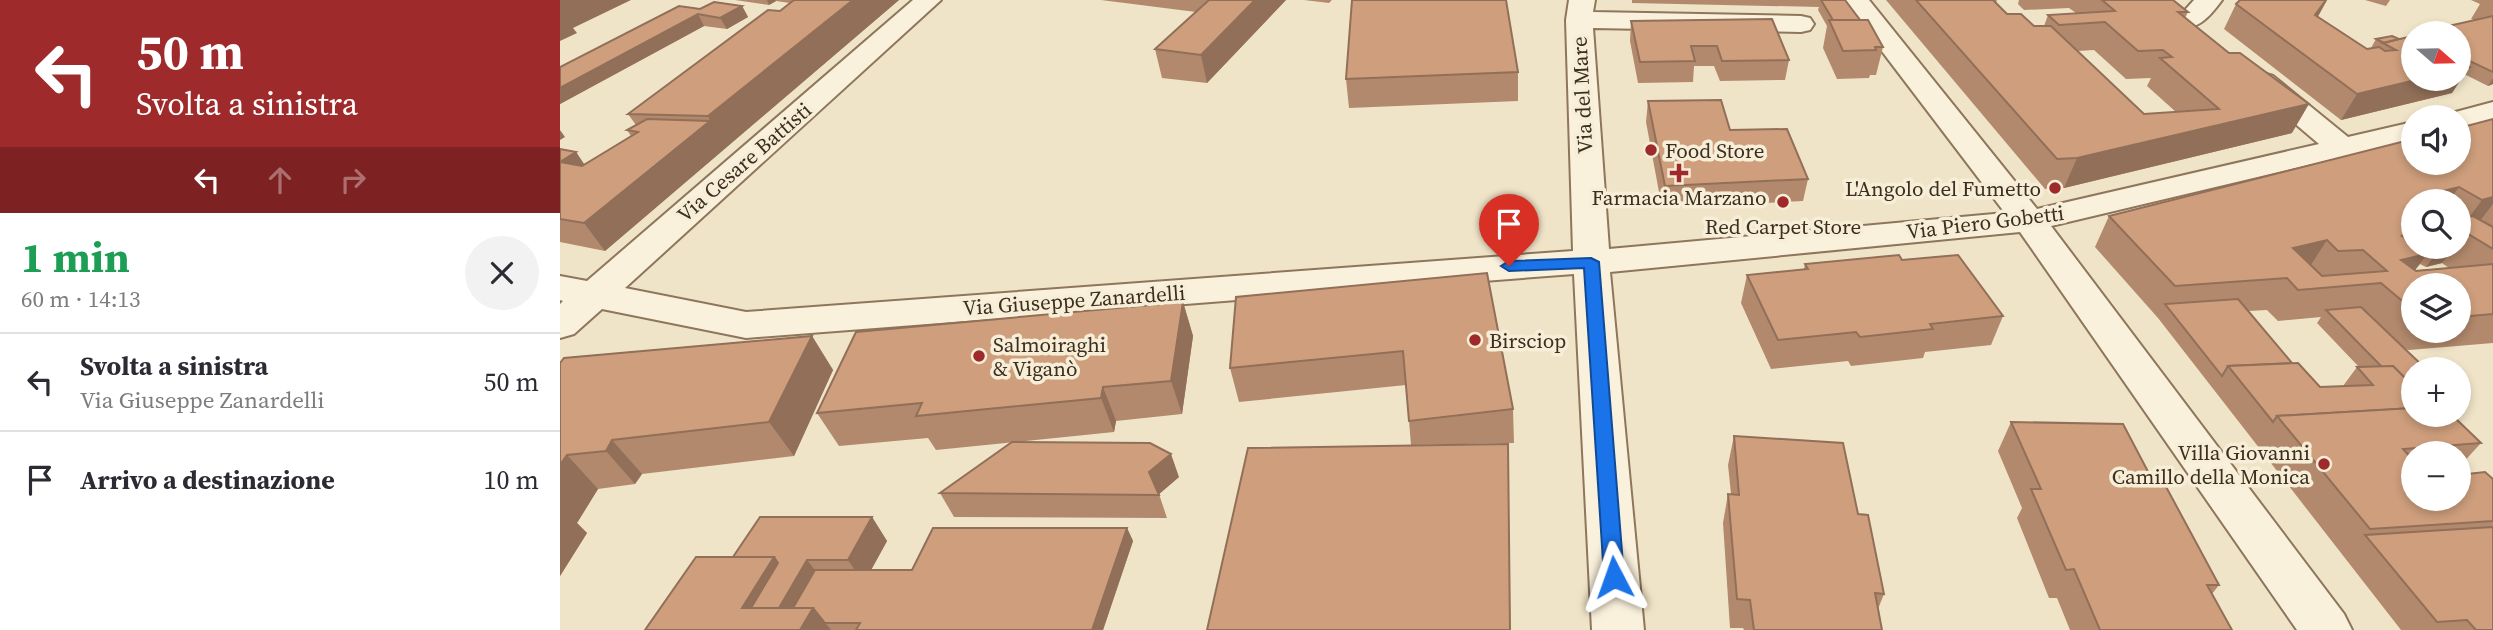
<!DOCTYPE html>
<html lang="it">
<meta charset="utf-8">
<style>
:root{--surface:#fff;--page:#f2f2f3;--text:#2b2b33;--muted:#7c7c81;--line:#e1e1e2}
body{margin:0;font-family:"Source Serif 4",serif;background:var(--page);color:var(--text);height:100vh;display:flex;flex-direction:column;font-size:26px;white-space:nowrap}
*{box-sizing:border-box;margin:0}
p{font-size:23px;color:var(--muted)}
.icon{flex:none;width:38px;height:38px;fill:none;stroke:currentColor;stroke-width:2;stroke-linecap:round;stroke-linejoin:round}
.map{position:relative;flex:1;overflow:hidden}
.sheet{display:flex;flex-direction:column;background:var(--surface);width:560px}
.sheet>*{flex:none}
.banner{background:#9e2a2b;color:#fff;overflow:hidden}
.needle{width:46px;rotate:110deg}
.fabs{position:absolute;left:1841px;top:21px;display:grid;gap:14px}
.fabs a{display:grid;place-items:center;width:70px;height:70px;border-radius:50%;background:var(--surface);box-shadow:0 4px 10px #0003;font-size:35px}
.pin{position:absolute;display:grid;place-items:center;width:60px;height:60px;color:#fff;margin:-72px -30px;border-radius:50% 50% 50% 0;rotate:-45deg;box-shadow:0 0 7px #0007}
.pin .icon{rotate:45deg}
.me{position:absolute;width:77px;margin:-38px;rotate:356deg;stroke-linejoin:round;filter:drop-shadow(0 0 5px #0008)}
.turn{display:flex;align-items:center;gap:24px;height:147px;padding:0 21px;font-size:32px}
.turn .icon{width:91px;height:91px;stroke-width:2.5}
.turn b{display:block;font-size:49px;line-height:60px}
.lanes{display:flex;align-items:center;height:66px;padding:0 21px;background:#0003;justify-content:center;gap:35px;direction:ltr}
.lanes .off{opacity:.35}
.round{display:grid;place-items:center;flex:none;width:74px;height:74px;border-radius:37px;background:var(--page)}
.headline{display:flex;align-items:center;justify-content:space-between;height:119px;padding:0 21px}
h1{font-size:42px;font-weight:700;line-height:52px;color:#1e9e55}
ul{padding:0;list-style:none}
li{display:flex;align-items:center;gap:21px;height:98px;padding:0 21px;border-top:2px solid var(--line)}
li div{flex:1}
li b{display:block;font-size:26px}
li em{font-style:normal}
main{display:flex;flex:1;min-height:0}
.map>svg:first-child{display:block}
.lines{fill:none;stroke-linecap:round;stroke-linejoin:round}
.minor-casing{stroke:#8d765c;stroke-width:4}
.minor{fill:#faf1dc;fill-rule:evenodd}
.wall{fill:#b2896c;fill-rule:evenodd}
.shaded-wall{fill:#916f58}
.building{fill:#cf9f7d;stroke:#916f58;stroke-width:2;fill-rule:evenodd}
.route{fill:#1a73e8;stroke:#114b97;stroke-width:2}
.poi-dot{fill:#9e2a2b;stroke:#f7eed8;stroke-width:2.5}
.labels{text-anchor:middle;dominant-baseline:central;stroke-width:7;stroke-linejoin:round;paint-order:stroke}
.street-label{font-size:21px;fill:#3d2e20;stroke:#f7eed8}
.poi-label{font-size:21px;fill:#3d2e20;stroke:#f7eed8;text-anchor:start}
</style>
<main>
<section class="sheet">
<div class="banner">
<div class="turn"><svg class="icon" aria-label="left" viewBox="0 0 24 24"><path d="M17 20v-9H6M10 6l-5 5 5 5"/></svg><div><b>50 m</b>Svolta a sinistra</div></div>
<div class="lanes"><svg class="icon" aria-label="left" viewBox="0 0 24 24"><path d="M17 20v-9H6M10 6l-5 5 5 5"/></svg><svg class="icon off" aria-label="ahead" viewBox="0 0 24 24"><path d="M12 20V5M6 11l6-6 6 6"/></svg><svg class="icon off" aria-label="right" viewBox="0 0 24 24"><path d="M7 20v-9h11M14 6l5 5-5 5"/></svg></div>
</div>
<div class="headline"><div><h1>1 min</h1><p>60 m · 14:13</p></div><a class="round"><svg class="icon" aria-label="close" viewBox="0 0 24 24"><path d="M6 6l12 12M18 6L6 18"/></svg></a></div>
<ul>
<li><svg class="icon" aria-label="left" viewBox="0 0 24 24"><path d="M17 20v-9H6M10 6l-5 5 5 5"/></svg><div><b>Svolta a sinistra</b><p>Via Giuseppe Zanardelli</p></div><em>50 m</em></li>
<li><svg class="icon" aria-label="arrive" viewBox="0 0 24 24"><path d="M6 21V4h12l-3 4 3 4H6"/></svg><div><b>Arrivo a destinazione</b></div><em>10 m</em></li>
</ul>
</section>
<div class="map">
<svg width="1933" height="630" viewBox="0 0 1933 630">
<rect width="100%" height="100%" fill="#f0e4c8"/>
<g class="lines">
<defs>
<g id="minor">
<path d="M353,0H381L65,288L186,312L1013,251L1006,20L1009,0H1035L1033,12L1241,16L1250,18L1254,24L1250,30L1241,32L1033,28L1049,249L1445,213L1283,0H1309L1477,209L1759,144L1693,88L1688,82L1693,76L1703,73L1713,76L1788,137L1853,122V140L1491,226L1784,614L1792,630H1737L1460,232L1050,272L1084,630H1032L1014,274L186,338L42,309L14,334L0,338V304L3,301L0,300V276L27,281Z"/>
<path d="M1634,0H1662C1651,15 1638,31 1619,27L1615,21Z"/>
<path d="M1933,102V120L1899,129V117H1886L1888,114Z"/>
</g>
</defs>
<!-- minor casing -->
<use href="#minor" class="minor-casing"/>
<!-- minor -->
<use href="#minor" class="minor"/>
</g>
<!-- wall -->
<g class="wall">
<path d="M175,0H339L45,251L0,242V149L16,152L24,165L71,136L67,130L76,125L68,114L220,11L230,3L216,1L209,5Z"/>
<path d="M541,0H726L647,83L602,78L595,49L636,12Z"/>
<path d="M744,0H772L769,3Z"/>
<path d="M1072,0H1285L1323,47L1316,75H1310L1309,78L1277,79L1263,48L1267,26L1258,10L1259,7L1072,3Z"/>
<path d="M1326,0H1437L1436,3L1447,14L1474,26H1484L1488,15L1516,13L1509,8L1464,10L1458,4L1459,0H1613L1628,12L1625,18L1732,133L1504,188L1485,189ZM1534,50L1566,79L1591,78L1587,86L1616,112L1584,114L1518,51Z"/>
<path d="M1767,0L1757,17L1807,49L1811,48L1816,39L1850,38L1853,34V79H1899V33L1914,20L1911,19L1920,4L1911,0H1933V84L1928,86L1904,74L1892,93L1781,120L1664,29L1676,4Z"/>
<path d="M1805,0H1830L1826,6Z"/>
<path d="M182,6L188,17L167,29L144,26L0,104V67L140,9Z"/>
<path d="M1071,21L1229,60L1225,80L1160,81L1154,66H1134L1133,82L1078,83L1070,41Z"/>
<path d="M958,72V101L789,108L786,79Z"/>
<path d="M1088,101L1170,130L1248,179L1243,201L1102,208L1086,122Z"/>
<path d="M1933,119V343L1849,350L1845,349L1853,415L1921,443L1899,467V453H1853V499L1933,479V630H1841L1598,318L1535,247L1549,216ZM1853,201H1899V247H1853ZM1882,263L1889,268L1855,270L1860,264L1866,267ZM1853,285H1899V331H1853ZM1707,310L1718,321L1761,317L1757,323L1799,367H1797L1783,386L1760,387L1732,363L1688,311Z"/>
<path d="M1342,260L1443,316L1431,345L1365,352L1363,358L1291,366L1288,361L1211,369L1181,303L1187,275L1244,269L1245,264Z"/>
<path d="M927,273L953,409L954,443L851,445L846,385L679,402L670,368Z"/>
<path d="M623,302L633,336L622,414L556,421L554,432L376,450L368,438L279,446L257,413Z"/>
<path d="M252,336L273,370L234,456L82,474L75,484L38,489L17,523L27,533L0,576V363Z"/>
<path d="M1451,422L1594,483L1659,585L1652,594L1672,630H1510L1497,598H1489L1457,518L1462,508L1438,451Z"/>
<path d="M1174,436L1298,514L1324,594L1318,609L1322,630H1184L1183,628H1170L1163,523L1168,494H1171L1168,465Z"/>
<path d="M619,477L599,494L607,518L394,517L380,493Z"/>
<path d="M312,517L327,541L311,570H352L567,528L573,541L543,630H85L173,557Z"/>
</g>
<!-- shaded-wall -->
<g class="shaded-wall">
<path d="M0,0H71L13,28L17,33L0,41Z"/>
<path d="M207,0H215L216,1L209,5Z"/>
<path d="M293,0H339L45,251L24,223L150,121L148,116Z"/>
<path d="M695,0H726L647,83L641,55Z"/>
<path d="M1767,0L1754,24L1755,15Z"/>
<path d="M182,6L188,17L167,29L160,18Z"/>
<path d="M138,14L144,26L0,104V88Z"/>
<path d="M1909,67L1892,93L1781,120L1797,94L1860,79H1899V69Z"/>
<path d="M1933,78V84L1928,86Z"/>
<path d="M1749,104L1732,133L1504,188L1517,158Z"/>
<path d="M0,130L5,137L0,140Z"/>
<path d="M16,152L35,180L0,162Z"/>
<path d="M1899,187L1889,201H1862L1867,195Z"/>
<path d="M1933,197V204L1916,226L1899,231L1922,200Z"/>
<path d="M1905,232L1899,241V234Z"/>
<path d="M1853,233V247H1859L1851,258L1867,254L1844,285L1840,261L1821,267L1842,236Z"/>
<path d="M1767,240L1747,271L1733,248Z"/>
<path d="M1881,247H1894L1882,263L1866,267Z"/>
<path d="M623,302L633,336L622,414L611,381Z"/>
<path d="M252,336L273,370L234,456L209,422Z"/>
<path d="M543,387L556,421L554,432L541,398Z"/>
<path d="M52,440L82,474L75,484L46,451Z"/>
<path d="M611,454L619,477L598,495L589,472Z"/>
<path d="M7,455L38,489L17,523L27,533L0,576V465Z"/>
<path d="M312,517L327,541L304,583L288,560Z"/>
<path d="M567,528L573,541L543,630H532Z"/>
<path d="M214,557L247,560L265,583L243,623L182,608Z"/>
<path d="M253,608L271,630H240Z"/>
</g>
<!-- building -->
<g class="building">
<path d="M234,0H293L148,116L68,114L208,10L220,11Z"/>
<path d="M649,0H695L641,55L595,49Z"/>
<path d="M792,0H946L958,72L786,79Z"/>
<path d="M1261,0H1285L1300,20H1273Z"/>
<path d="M1356,0H1433L1447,14H1461L1474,26H1491L1584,114L1659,109L1600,58L1612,57L1603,50L1578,51L1545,22L1499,25L1488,15L1555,11L1542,0H1613L1628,12H1618L1669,53H1680L1749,104L1517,158L1497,159Z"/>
<path d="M1680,0H1766L1755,15L1807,49L1819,47L1825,51L1836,50L1823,43L1848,37L1853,40V79H1860L1797,94L1676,4Z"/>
<path d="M154,2L182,6L160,18L138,14L0,88V67L119,6L140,9Z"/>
<path d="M1933,16V72L1899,56V33H1857Z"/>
<path d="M1212,19L1229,60L1162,61L1157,46H1131L1135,61L1080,62L1071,21Z"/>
<path d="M1269,20H1308L1323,47H1315L1316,50L1283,51Z"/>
<path d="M1832,36L1839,39L1823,43L1826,44L1816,39Z"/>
<path d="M1899,62L1909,67L1899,69Z"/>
<path d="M1161,100L1170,130L1227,129L1248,179L1105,186L1088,101Z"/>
<path d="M87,119L150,121L24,223L0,219V162L22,166L78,132L67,130Z"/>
<path d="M1933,119V197L1922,200L1899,187L1867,195L1877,201H1853V233L1842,236L1853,244V247H1857L1867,254L1841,260L1856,271L1933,264V314L1899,317V285H1853V310L1821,283L1738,290L1727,278L1615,286L1549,216L1853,139V163H1899V128ZM1767,240L1778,251L1803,250L1827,271L1762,276L1733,248Z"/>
<path d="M0,149L16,152L0,162Z"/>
<path d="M1899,214L1904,218L1913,216L1933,227V249L1905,232L1899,234Z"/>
<path d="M1339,255L1342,260L1398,255L1443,316L1370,324L1373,329L1300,337L1296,332L1218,340L1187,275L1248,269L1245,264Z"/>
<path d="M927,273L953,409L849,421L843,351L670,368L676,297Z"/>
<path d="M1678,299L1732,363L1668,366L1662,376L1605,304Z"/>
<path d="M623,302L611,381L543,387L541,398L356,416L362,403L257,413L296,332Z"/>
<path d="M1801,307L1866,369H1853V386L1833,366L1822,367L1766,310Z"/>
<path d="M252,336L209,422L52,440L46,451L7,455L0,465V363L4,358Z"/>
<path d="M1738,363L1760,387L1813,385L1797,367L1833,366L1853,386V408L1717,416L1713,422L1668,366Z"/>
<path d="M1853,408V415H1892L1921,443L1843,449L1853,460V499H1899V475L1925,472L1933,479V521L1810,529L1717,416Z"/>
<path d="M1451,422L1563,424L1594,483H1604L1659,585H1647L1672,630H1540L1514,569L1506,570L1471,489H1481Z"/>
<path d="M1174,436L1283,443L1298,514L1308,515L1324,594L1315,593L1322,630H1194L1190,600L1177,599L1168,494L1179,495Z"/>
<path d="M452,442L590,443L611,454L589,472L599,495L380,493Z"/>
<path d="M948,444L950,630H647L688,448Z"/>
<path d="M200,517H312L288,560H247L219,608H191L218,563L214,557H173Z"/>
<path d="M1933,527V630H1916L1907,620L1877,622L1805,535Z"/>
<path d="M373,528H567L532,630H296L300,623H265L253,608H233L255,570H352Z"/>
<path d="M136,557H214L182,608H253L240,630H85Z"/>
</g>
<!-- route -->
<path class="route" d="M1031,258L1039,262L1064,577L1061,583L1054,585L1046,583L1044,577L1024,268L949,271L941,266L949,261Z"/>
<!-- markers -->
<g class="poi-dot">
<circle cx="1091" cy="150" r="7"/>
<path d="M1115.5 162.5h7v7h7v7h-7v7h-7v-7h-7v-7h7z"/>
<circle cx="1495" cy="188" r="7"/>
<circle cx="1223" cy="202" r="7"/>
<circle cx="915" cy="340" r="7"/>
<circle cx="419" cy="356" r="7"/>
<circle cx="1764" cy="464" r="7"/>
</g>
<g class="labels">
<!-- street labels -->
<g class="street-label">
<text transform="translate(1022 95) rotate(-93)">Via del Mare</text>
<text transform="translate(184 162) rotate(-41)">Via Cesare Battisti</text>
<text transform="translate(1425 222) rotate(-7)">Via Piero Gobetti</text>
<text transform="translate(514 300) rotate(-4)">Via Giuseppe Zanardelli</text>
</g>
<!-- poi labels -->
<g class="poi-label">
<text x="1105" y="150">Food Store</text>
<text x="1481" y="188" text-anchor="end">L'Angolo del Fumetto</text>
<text x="1119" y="197" text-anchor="middle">Farmacia Marzano</text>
<text x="1223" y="226" text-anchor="middle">Red Carpet Store</text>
<text x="929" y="340">Birsciop</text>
<text x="433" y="344">Salmoiraghi<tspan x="433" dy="24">&amp; Viganò</tspan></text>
<text x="1750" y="452" text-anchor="end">Villa Giovanni<tspan x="1750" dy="24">Camillo della Monica</tspan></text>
</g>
</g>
</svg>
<div class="fabs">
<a><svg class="needle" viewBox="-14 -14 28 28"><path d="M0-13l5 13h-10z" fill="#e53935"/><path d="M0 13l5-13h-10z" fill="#7c7c81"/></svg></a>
<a><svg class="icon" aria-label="sound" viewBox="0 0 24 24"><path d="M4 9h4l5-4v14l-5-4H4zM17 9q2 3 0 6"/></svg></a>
<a><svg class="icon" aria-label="search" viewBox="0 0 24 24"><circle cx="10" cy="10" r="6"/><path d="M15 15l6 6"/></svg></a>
<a><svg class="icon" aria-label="layers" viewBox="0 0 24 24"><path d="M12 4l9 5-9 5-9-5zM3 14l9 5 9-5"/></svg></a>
<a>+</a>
<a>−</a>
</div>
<div class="pin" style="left:949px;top:266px;background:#d93025"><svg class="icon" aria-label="arrive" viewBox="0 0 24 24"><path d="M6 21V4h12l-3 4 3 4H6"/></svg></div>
<svg class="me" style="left:1054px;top:577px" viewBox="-20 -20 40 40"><path d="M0-17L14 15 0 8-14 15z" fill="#1a73e8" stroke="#fff" stroke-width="4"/></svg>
</div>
</main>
